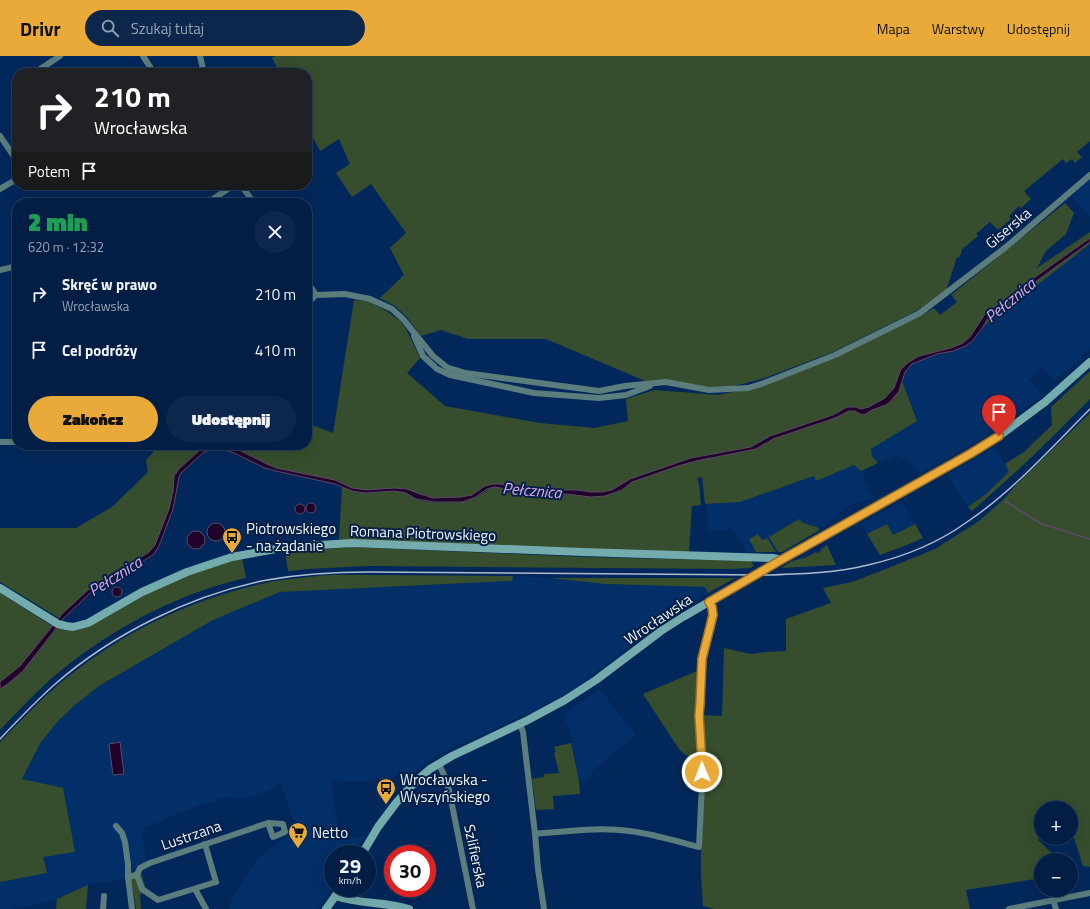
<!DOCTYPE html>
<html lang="pl">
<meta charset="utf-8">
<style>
:root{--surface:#021e44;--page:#0c274b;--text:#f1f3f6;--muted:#96a2b2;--line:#233c5d;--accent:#eaaa39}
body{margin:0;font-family:"Titillium Web",sans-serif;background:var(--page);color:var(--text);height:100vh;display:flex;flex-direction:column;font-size:15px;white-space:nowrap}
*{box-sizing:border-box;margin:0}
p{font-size:13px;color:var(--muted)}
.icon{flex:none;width:22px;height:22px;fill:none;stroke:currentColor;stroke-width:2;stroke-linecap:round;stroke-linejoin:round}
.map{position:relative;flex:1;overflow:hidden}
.side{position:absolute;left:12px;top:142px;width:300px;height:252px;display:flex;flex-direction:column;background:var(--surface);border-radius:16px;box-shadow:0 4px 16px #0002,0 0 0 1px var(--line)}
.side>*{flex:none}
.guide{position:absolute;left:12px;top:12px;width:300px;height:122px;border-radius:16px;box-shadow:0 4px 16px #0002,0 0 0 1px var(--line);background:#202124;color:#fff;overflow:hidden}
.tools{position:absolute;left:1034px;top:745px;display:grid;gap:8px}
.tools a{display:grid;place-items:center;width:44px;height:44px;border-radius:50%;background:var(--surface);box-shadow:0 4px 16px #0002,0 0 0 1px var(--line);font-size:20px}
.speed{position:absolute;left:324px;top:789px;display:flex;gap:8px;font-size:20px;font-weight:700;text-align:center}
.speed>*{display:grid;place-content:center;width:52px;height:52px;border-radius:50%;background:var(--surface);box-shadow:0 4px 16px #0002,0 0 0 1px var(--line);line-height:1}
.speed small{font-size:10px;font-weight:400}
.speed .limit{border:6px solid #d22;background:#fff;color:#111}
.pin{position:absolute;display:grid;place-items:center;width:34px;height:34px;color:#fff;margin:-41px -17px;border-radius:50% 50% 50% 0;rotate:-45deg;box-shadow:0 0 4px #0007}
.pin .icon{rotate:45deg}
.me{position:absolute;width:44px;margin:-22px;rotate:359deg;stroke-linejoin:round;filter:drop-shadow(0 0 3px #0008)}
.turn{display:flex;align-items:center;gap:14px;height:84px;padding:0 16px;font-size:18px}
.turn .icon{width:52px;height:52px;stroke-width:2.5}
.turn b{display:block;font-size:28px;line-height:34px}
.then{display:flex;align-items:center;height:38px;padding:0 16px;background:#0003;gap:8px;font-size:15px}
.round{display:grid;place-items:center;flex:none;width:42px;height:42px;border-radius:21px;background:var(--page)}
.headline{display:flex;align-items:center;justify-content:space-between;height:68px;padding:0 16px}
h1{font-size:24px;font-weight:800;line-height:30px;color:#1e9e55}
.cta{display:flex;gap:8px;margin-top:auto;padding:8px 16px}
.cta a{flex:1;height:46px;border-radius:24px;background:var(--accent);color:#111;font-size:16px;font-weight:800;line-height:46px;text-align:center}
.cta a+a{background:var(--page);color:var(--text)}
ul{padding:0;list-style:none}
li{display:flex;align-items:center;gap:12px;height:56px;padding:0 16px}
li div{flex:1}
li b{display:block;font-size:15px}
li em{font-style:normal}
header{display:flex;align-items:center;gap:24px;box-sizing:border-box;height:56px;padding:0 20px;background:var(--accent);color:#111}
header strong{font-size:19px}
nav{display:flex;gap:22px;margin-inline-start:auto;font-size:14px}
.search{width:280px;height:36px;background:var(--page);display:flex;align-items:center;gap:10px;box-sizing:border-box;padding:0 14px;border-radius:22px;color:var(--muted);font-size:15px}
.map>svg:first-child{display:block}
.built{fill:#032f69}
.green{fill:#364e2d}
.water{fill:#200129;stroke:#5e4a68}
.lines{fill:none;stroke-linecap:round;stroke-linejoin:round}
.stream{stroke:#5e4a68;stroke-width:1.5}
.street{stroke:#5b7d7d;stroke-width:6}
.secondary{stroke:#74abac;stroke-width:8}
.rail{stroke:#afbccf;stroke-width:1.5}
.route-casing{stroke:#986e25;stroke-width:10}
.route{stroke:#eaaa39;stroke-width:7}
.labels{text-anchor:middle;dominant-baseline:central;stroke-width:4;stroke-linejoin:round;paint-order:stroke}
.street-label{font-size:15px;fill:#f0f4fb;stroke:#042046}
.poi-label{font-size:15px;fill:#f0f4fb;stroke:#042046;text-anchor:start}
.water-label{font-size:16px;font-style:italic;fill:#dea8f0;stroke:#042046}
</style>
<header>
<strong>Drivr</strong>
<div class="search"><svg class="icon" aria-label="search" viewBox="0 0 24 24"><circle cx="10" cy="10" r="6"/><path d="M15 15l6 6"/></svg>Szukaj tutaj</div>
<nav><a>Mapa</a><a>Warstwy</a><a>Udostępnij</a></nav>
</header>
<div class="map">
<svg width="1090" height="853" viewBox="0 0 1090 853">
<rect width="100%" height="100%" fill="#02285b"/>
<!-- built -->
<g class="built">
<path d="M1090,123V160L1071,140Z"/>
<path d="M1090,188V292L1068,314L1054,325L1043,311L1029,323L1042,339L992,376L920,418L910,406L896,399L878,407L872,400L871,393L917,365L902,325L906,314L912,308L921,304L937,298L953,295L966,290L973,284L983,271Z"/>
<path d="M994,391L1005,408L1009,416L986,438L968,451L947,419Z"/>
<path d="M854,409L861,415L873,441L846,451L830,467L782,496H746V494L730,471L724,474L708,475L707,448L740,446L814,420L816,425Z"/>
<path d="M902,445L915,468L893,479L887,469L867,478L860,468Z"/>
<path d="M513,520L550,522L605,528L705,531L708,537L672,558L583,626L566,637L537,653L437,699L407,722L404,716L391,722L368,725H340L332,724L334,751L341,784L365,780L353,798H333V829L322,848L318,853H230L228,850L258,802L298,772L293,762L280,724L276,732L247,742L226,741L189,753L141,774L146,802L140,814L126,822L101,826L88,829L57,843L40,848L10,853H0V826L47,817L22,723L41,686L58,665L75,649L100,630L213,564L280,536L512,525Z"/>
<path d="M599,633L620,659L636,679L594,713L587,726L583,727L582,724L579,725L569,673L563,659Z"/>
</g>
<!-- green -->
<g class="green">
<path d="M275,0H1090V85L1077,96L1082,101L1075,107L1072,103L1066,107L1063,103L1024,135L1031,143L1021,152L1019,150L1009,160L1011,163L998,174L990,166L976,178L978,180L961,194L962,195L959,202L957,201L946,235L918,254L833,296L762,323L718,334L650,327L546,283H468L441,274L421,280L407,261L395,250L380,242L404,219L390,192L406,177L371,128L352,141L336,117L350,108L339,83L320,95L307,70V17H280L272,2Z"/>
<path d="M1065,147L1074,157L1066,178L1046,195L1037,212L1090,176V182L1031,224L985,258L970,281L963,287L951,292L919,300L909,306L897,323L894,332L885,342L869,351L861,353L855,351H847L833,359L770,380L751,391L691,402L619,430L612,434L602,436H591L577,434H565L552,435L533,434L500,428H493L485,430L472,439L461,441L433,442L420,438L407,433L366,434L352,432L335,424L276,412C259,405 243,395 226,389H307V367L333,377L354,244L370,246L388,256L400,265L406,273L420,302L407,317L445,350L540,367L594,372L628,365L626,343L654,334L718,339L766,329L921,260L934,252L940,259L957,246L951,239Z"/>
<path d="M1090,186V188L983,271L988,262L994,256Z"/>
<path d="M1090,315V343C1052,382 1013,420 972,455L968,451L986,438L1009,416L1005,408L1024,396L1052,369L1051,351Z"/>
<path d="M902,325L917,365L871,393L872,400L878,407L861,415L854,409L816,425L814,420L740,446L705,448L702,421L697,422L699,428L701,449L692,450L689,496L339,484L342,431C349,434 357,437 365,437C378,438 392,433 405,436C409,437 412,441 416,443C424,447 452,447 461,446C474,445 483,435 494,431L553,438L578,439L614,437L622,434L632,426L678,410L696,405L756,393L773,383L835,362L849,355H855L860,358L864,359L872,354L886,349L899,335Z"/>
<path d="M1090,357V811L1083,810L1071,772V752H1041V780L1038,784L1052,797L1053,804H1041V822L966,834L970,853H714L703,850L701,818L702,659L722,660L724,592L751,598L766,596L786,595V563L831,547L823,532L852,526L886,513L935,493L979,465L1004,443L1016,429Z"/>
<path d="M160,389H217L208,390L201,393L179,413L174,420L173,436L169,453L155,489L149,496L103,526L88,534L59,562L0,526V472H76L112,451L148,416L146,404Z"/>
<path d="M799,463L803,467L817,471L819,473L818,475L782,496H778L769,481Z"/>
<path d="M887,468L893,479L915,468L923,482L907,489L880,499L867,478Z"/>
<path d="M758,478L762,484L767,482L776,496H756L749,483Z"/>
<path d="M827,489L836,509L781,512L792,505L807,501L816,496L817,497L821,495V493Z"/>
<path d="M352,491L584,501L751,505L754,510L750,512L730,513L369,510L309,513L288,515L285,496Z"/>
<path d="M242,502L246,522C183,536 125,566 73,605C46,625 23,650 0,674V633L9,627L23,615L57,572L63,574L74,575C111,555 149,534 189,519C206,512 224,507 242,502Z"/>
<path d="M370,519L513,520L512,525L280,536L213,564L99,630L75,649L58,665L41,686L22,723L63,732L75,796L43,801L47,817L0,826V686C25,661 49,634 78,613C132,572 194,543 261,528C276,524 293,523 309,521C329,518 350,519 370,519Z"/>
<path d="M550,522H735L708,537L705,531L605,528Z"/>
<path d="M0,537L52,570L20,610L0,626Z"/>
<path d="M697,615L696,659L699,702C689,702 685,700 679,693L643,638Z"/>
<path d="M571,687L579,725L580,738L553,740L554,753L536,754L532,723L544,721V718L559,717L554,697L556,696L554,691Z"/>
<path d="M140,814L146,833L140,839L141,853H136L130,817Z"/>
<path d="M88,829L86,853H56L57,843Z"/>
</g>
<!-- water -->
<g class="water">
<path d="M1090,182V186L994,256L988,262L983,271L973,284L966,290L953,295L937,298L912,308L905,316L899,335L891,345L886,349L872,354L864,359L860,358L855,355H849L835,362L773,383L756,393L696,405L678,410L632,426L622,434L605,440L591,441L567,438L534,437L494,431L487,433L474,442L462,446H435L416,443L406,437L394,435L366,437L352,435L335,428L276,415L265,412L234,397L221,393H214L204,396L181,417L179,421L173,453L159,490L154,498L107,529L90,537L64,562L23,615L9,627L0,633V626L20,610L63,557L88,534L103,526L149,496L155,489L169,453L173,436L174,420L179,413L201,393L208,390L226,389L235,392L267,408L276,412L335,424L352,432L366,434L394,432L407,433L420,438L433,442L461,441L472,439L485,430L493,428H500L533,434L552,435L565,434H577L591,436H602L612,434L630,423L691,402L751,391L770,380L833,359L847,351H855L861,353L869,351L885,342L894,332L901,313L909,306L919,300L951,292L963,287L970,281L985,258L1031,224Z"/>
<circle cx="311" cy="452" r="5"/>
<circle cx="300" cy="453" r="5"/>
<circle cx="216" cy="476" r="9"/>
<circle cx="196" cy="484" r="9"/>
<circle cx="117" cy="536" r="5"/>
<path d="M120,686L124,718L113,719L109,688Z"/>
</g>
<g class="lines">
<!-- stream -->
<path class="stream" d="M1005,445L1042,468L1090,483"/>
<!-- street -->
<g class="street">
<path d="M143,0L154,17"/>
<path d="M200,0L204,17"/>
<path d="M34,17L60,0"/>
<path d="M0,80L17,105"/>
<path d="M241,129L254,147"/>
<path d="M0,133L17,123"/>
<path d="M207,147L234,129"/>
<path d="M0,214L17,210"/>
<path d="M307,225L316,239"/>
<path d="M316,239L345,238L370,243L392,253L403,263L433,300L448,312L465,317L599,335L625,330L666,326L709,334L748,332L764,327L835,299L920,257L1006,191L1090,119"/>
<path d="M307,246L312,243L316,239"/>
<path d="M414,280L423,300L437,313L450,319L534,337L599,342L626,339L650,330"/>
<path d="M0,386H17"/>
<path d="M520,668L523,676L535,778L538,813L544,853"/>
<path d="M439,708L444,719L449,734L473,853"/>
<path d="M116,770L122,777L125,786L128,808V821L132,853"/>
<path d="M535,778C566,775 598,771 630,775C653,778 676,785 699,791L703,707L699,659L701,603L713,559L712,551L709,546"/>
<path d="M137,819L142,833L158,844L216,826L205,788"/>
<path d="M128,821L137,819L140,812L150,807L268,767L273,781L285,776L283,768L268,767"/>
<path d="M195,833L206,853"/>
<path d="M1053,844L1056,853"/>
<path d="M103,853L104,840"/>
<path d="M1009,853L1090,837"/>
</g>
<!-- secondary -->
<g class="secondary">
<path d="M0,532L58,568L66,570L73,571L88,567L142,536L187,516L232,501L287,491L352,487L583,496L773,502L781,504"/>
<path d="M362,798L378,771L396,747L416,725L430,713L452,700L528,664L565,644L596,624L661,575L683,561L781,504L897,439L984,389L999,380L1045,346L1090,306"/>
<path d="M335,840C360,848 385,846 409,853"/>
<path d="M326,853L341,832"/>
</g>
<!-- rail -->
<path class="rail" d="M0,683C18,664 35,646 54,629C112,578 191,539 267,524C301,518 335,516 369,516L771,519C803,518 836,517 868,509C903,501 938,487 967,466C1013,435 1051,392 1090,353"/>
</g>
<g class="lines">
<defs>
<path id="route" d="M702,716V707L699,659L700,648L702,603L713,559L712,551L709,546L781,504L970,398L999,380"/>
</defs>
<!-- route casing -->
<use href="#route" class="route-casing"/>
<!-- route -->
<use href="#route" class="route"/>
</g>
<!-- icons -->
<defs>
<symbol id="bus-pin" viewBox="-11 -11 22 30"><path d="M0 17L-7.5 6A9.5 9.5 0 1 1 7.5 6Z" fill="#eaaa39" stroke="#042046"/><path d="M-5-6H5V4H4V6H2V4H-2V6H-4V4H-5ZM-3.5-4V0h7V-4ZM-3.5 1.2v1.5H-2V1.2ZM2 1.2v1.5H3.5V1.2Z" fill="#111"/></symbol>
<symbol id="supermarket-pin" viewBox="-11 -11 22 30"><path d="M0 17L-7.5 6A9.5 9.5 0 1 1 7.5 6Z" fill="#eaaa39" stroke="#042046"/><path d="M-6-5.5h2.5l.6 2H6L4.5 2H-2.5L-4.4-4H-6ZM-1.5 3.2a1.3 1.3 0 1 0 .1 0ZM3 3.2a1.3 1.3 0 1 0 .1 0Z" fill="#111"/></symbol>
</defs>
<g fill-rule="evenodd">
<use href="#bus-pin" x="221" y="470" width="22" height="30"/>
<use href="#bus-pin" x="375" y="721" width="22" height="30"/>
<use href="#supermarket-pin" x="287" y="765" width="22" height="30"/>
</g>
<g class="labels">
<!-- street labels -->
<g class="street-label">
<text transform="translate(1008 172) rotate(-40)">Giserska</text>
<text transform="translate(423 477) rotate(2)">Romana Piotrowskiego</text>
<text transform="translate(658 563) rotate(-34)">Wrocławska</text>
<text transform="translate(191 779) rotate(-19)">Lustrzana</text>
<text transform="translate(476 800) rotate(78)">Szlifierska</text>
</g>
<!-- poi labels -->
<g class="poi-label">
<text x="246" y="472">Piotrowskiego<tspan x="246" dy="17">- na żądanie</tspan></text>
<text x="400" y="723">Wrocławska -<tspan x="400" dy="17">Wyszyńskiego</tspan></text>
<text x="312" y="776">Netto</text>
</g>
<!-- water labels -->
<g class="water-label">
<text transform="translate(1010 244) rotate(-39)">Pełcznica</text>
<text transform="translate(532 434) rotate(5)">Pełcznica</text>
<text transform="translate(115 520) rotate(-32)">Pełcznica</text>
</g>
</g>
</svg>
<div class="tools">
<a>+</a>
<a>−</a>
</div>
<div class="speed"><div>29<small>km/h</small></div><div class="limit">30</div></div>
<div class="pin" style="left:999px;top:380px;background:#d93025"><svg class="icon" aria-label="arrive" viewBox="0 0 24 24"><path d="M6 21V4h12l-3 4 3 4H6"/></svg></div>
<svg class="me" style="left:702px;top:716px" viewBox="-20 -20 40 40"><circle r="17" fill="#eaaa39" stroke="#fff" stroke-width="3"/><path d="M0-11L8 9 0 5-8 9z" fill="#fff"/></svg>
<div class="guide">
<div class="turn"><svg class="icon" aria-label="right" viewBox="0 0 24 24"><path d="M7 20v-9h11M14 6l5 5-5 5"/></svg><div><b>210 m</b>Wrocławska</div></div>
<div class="then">Potem<svg class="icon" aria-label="arrive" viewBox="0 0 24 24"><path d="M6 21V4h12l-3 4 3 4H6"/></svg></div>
</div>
<section class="side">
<div class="headline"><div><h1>2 min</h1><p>620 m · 12:32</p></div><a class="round"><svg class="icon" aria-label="close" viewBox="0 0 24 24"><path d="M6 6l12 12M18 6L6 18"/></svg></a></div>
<ul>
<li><svg class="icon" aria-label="right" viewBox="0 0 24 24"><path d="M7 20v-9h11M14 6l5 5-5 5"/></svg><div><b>Skręć w prawo</b><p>Wrocławska</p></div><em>210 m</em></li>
<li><svg class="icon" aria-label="arrive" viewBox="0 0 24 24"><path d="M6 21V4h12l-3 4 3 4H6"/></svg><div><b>Cel podróży</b></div><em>410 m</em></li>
</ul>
<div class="cta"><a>Zakończ</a><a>Udostępnij</a></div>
</section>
</div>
